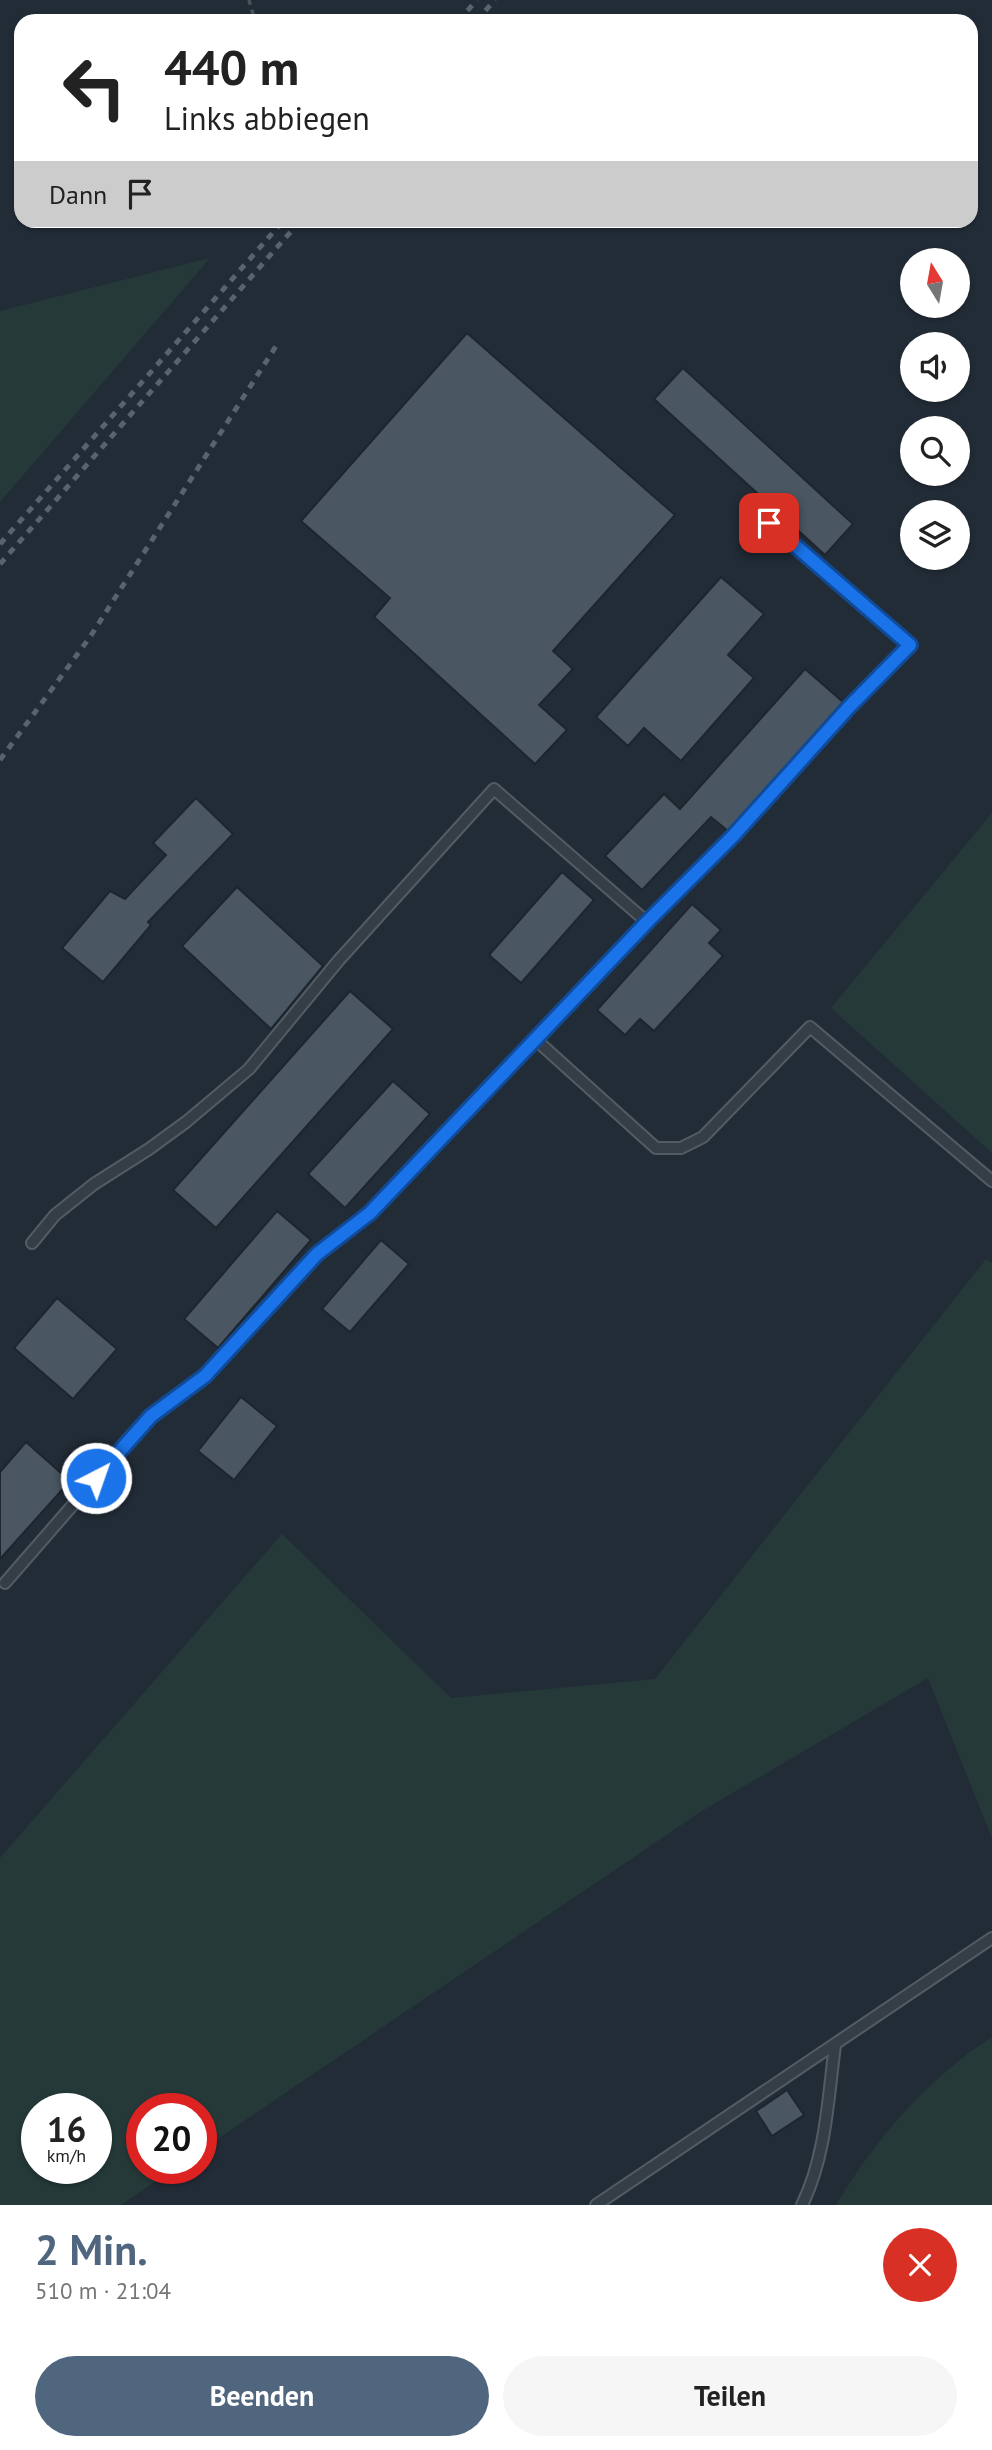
<!DOCTYPE html>
<html lang="de">
<meta charset="utf-8">
<style>
:root{--surface:#fff;--page:#f6f6f6;--text:#222;--muted:#767676;--accent:#50667f}
body{margin:0;font-family:"PT Sans",sans-serif;background:var(--page);color:var(--text);height:100vh;display:flex;flex-direction:column;font-size:26px;white-space:nowrap}
*{box-sizing:border-box;margin:0}
p{font-size:23px;color:var(--muted)}
.icon{flex:none;width:38px;height:38px;fill:none;stroke:currentColor;stroke-width:2;stroke-linecap:round;stroke-linejoin:round}
.map{position:relative;height:2205px;overflow:hidden}
.panel{display:flex;flex-direction:column;background:var(--surface);flex:1}
.panel>*{flex:none}
.hud{position:absolute;left:14px;top:14px;width:964px;height:214px;border-radius:21px;box-shadow:0 2px 5px #0004;background:#fff;color:var(--text);overflow:hidden}
.needle{width:46px;rotate:349deg}
.tools{position:absolute;left:900px;top:248px;display:grid;gap:14px}
.tools a{display:grid;place-items:center;width:70px;height:70px;border-radius:50%;background:var(--surface);box-shadow:0 2px 5px #0004;font-size:35px}
.speed{position:absolute;left:21px;top:2093px;display:flex;gap:14px;font-size:35px;font-weight:700;text-align:center}
.speed>*{display:grid;place-content:center;width:91px;height:91px;border-radius:50%;background:var(--surface);box-shadow:0 2px 5px #0004;line-height:1}
.speed small{font-size:18px;font-weight:400}
.speed .limit{border:10px solid #d22;background:#fff;color:#111}
.pin{position:absolute;display:grid;place-items:center;width:60px;height:60px;color:#fff;margin:-30px;border-radius:14px;box-shadow:0 4px 10px #0006}
.me{position:absolute;width:77px;margin:-38px;rotate:41deg;stroke-linejoin:round;filter:drop-shadow(0 0 5px #0008)}
.turn{display:flex;align-items:center;gap:24px;height:147px;padding:0 35px;font-size:32px}
.turn .icon{width:91px;height:91px;stroke-width:2.5}
.turn b{display:block;font-size:49px;line-height:60px}
.then{display:flex;align-items:center;height:66px;padding:0 35px;background:#0003;gap:14px;font-size:26px}
.round{display:grid;place-items:center;flex:none;width:74px;height:74px;border-radius:37px;background:var(--page)}
.head{display:flex;align-items:center;justify-content:space-between;height:119px;padding:0 35px}
h1{font-size:42px;font-weight:700;line-height:52px;color:var(--accent)}
.primary-button{display:flex;gap:14px;margin-top:auto;padding:14px 35px}
.primary-button a{flex:1;height:80px;border-radius:42px;background:var(--accent);color:#fff;font-size:28px;font-weight:700;line-height:80px;text-align:center}
.primary-button a+a{background:var(--page);color:var(--text)}
.map>svg:first-child{display:block}
.green{fill:#253939;fill-rule:evenodd}
.building{fill:#4a5762;stroke:#1d252e;stroke-width:2}
.lines{fill:none;stroke-linecap:round;stroke-linejoin:round}
.service-casing{stroke:#535c65;stroke-width:14}
.path{stroke:#435657;stroke-width:3.5;stroke-dasharray:5 5;stroke-linecap:butt}
.service{stroke:#353e47;stroke-width:10}
.rail{stroke:#57636e;stroke-width:5;stroke-dasharray:7 7;stroke-linecap:butt}
.route-casing{stroke:#114b97;stroke-width:18}
.route{stroke:#1a73e8;stroke-width:12}
</style>
<div class="map">
<svg width="992" height="2205" viewBox="0 0 992 2205">
<rect width="100%" height="100%" fill="#222c37"/>
<!-- green -->
<g class="green">
<path d="M210,258L0,502V311Z"/>
<path d="M992,813V1153L831,1008Z"/>
<path d="M986,1259L992,1263V1838L928,1678L702,1811L201,2150V2109H142V2168H175L121,2205H0V1858L282,1534L451,1698L655,1679ZM37,2109H96V2168H37Z"/>
<path d="M992,2037V2205H836C876,2138 926,2080 992,2037Z"/>
</g>
<!-- building -->
<g class="building">
<path d="M467,333L675,515L553,651L573,669L539,705L567,730L535,764L374,617L390,598L301,521Z"/>
<path d="M683,368L853,524L825,555L654,399Z"/>
<path d="M721,577L764,614L728,655L754,678L681,761L644,728L628,746L596,717Z"/>
<path d="M805,669L843,702L728,831L711,817L642,890L605,856L664,794L680,809Z"/>
<path d="M196,798L233,834L148,922L151,925L103,982L62,948L110,891L125,899L166,855L153,843Z"/>
<path d="M562,872L594,900L521,983L489,955Z"/>
<path d="M237,887L323,966L271,1029L182,946Z"/>
<path d="M692,904L721,930L709,943L723,956L654,1031L640,1019L625,1035L597,1010Z"/>
<path d="M350,991L393,1029L216,1228L173,1190Z"/>
<path d="M393,1081L430,1114L345,1208L308,1174Z"/>
<path d="M277,1211L311,1240L218,1348L184,1319Z"/>
<path d="M381,1240L409,1264L350,1332L322,1309Z"/>
<path d="M57,1298L117,1349L73,1399L14,1348Z"/>
<path d="M241,1397L277,1426L234,1480L198,1451Z"/>
<path d="M26,1442L70,1481L0,1559V1472Z"/>
<path d="M787,2090L804,2115L772,2136L756,2111Z"/>
</g>
<g class="lines">
<defs>
<g id="service">
<path d="M535,1039L656,1148H681L703,1137L810,1027L992,1181"/>
<path d="M32,1243L55,1215L94,1184L149,1149L186,1122L249,1069L339,960L494,789L647,922"/>
<path d="M5,1583L151,1415L205,1375L317,1254L370,1213L647,922L733,837L849,707L910,645L769,523"/>
<path d="M596,2205L992,1938"/>
<path d="M802,2205C826,2156 828,2099 835,2045"/>
</g>
</defs>
<!-- service casing -->
<use href="#service" class="service-casing"/>
<!-- path -->
<path class="path" d="M249,0L255,21"/>
<!-- service -->
<use href="#service" class="service"/>
<!-- rail -->
<g class="rail">
<path d="M458,21L477,0"/>
<path d="M476,21L495,0"/>
<path d="M0,544L284,220"/>
<path d="M0,564L301,220"/>
<path d="M0,760L90,637L278,343"/>
</g>
</g>
<g class="lines">
<defs>
<path id="route" d="M96,1478L151,1416L205,1376L317,1254L370,1213L647,922L733,836L849,707L910,645L769,523"/>
</defs>
<!-- route casing -->
<use href="#route" class="route-casing"/>
<!-- route -->
<use href="#route" class="route"/>
</g>
</svg>
<div class="tools">
<a><svg class="needle" viewBox="-14 -14 28 28"><path d="M0-13l5 13h-10z" fill="#e53935"/><path d="M0 13l5-13h-10z" fill="#767676"/></svg></a>
<a><svg class="icon" aria-label="sound" viewBox="0 0 24 24"><path d="M4 9h4l5-4v14l-5-4H4zM17 9q2 3 0 6"/></svg></a>
<a><svg class="icon" aria-label="search" viewBox="0 0 24 24"><circle cx="10" cy="10" r="6"/><path d="M15 15l6 6"/></svg></a>
<a><svg class="icon" aria-label="layers" viewBox="0 0 24 24"><path d="M12 4l9 5-9 5-9-5zM3 14l9 5 9-5"/></svg></a>
</div>
<div class="speed"><div>16<small>km/h</small></div><div class="limit">20</div></div>
<div class="pin" style="left:769px;top:523px;background:#d93025"><svg class="icon" aria-label="arrive" viewBox="0 0 24 24"><path d="M6 21V4h12l-3 4 3 4H6"/></svg></div>
<svg class="me" style="left:96px;top:1478px" viewBox="-20 -20 40 40"><circle r="17" fill="#1a73e8" stroke="#fff" stroke-width="3"/><path d="M0-11L8 9 0 5-8 9z" fill="#fff"/></svg>
<div class="hud">
<div class="turn"><svg class="icon" aria-label="left" viewBox="0 0 24 24"><path d="M17 20v-9H6M10 6l-5 5 5 5"/></svg><div><b>440 m</b>Links abbiegen</div></div>
<div class="then">Dann<svg class="icon" aria-label="arrive" viewBox="0 0 24 24"><path d="M6 21V4h12l-3 4 3 4H6"/></svg></div>
</div>
</div>
<section class="panel">
<div class="head"><div><h1>2 Min.</h1><p>510 m · 21:04</p></div><a class="round" style="background:#d93025;color:#fff"><svg class="icon" aria-label="close" viewBox="0 0 24 24"><path d="M6 6l12 12M18 6L6 18"/></svg></a></div>
<div class="primary-button"><a>Beenden</a><a>Teilen</a></div>
</section>
